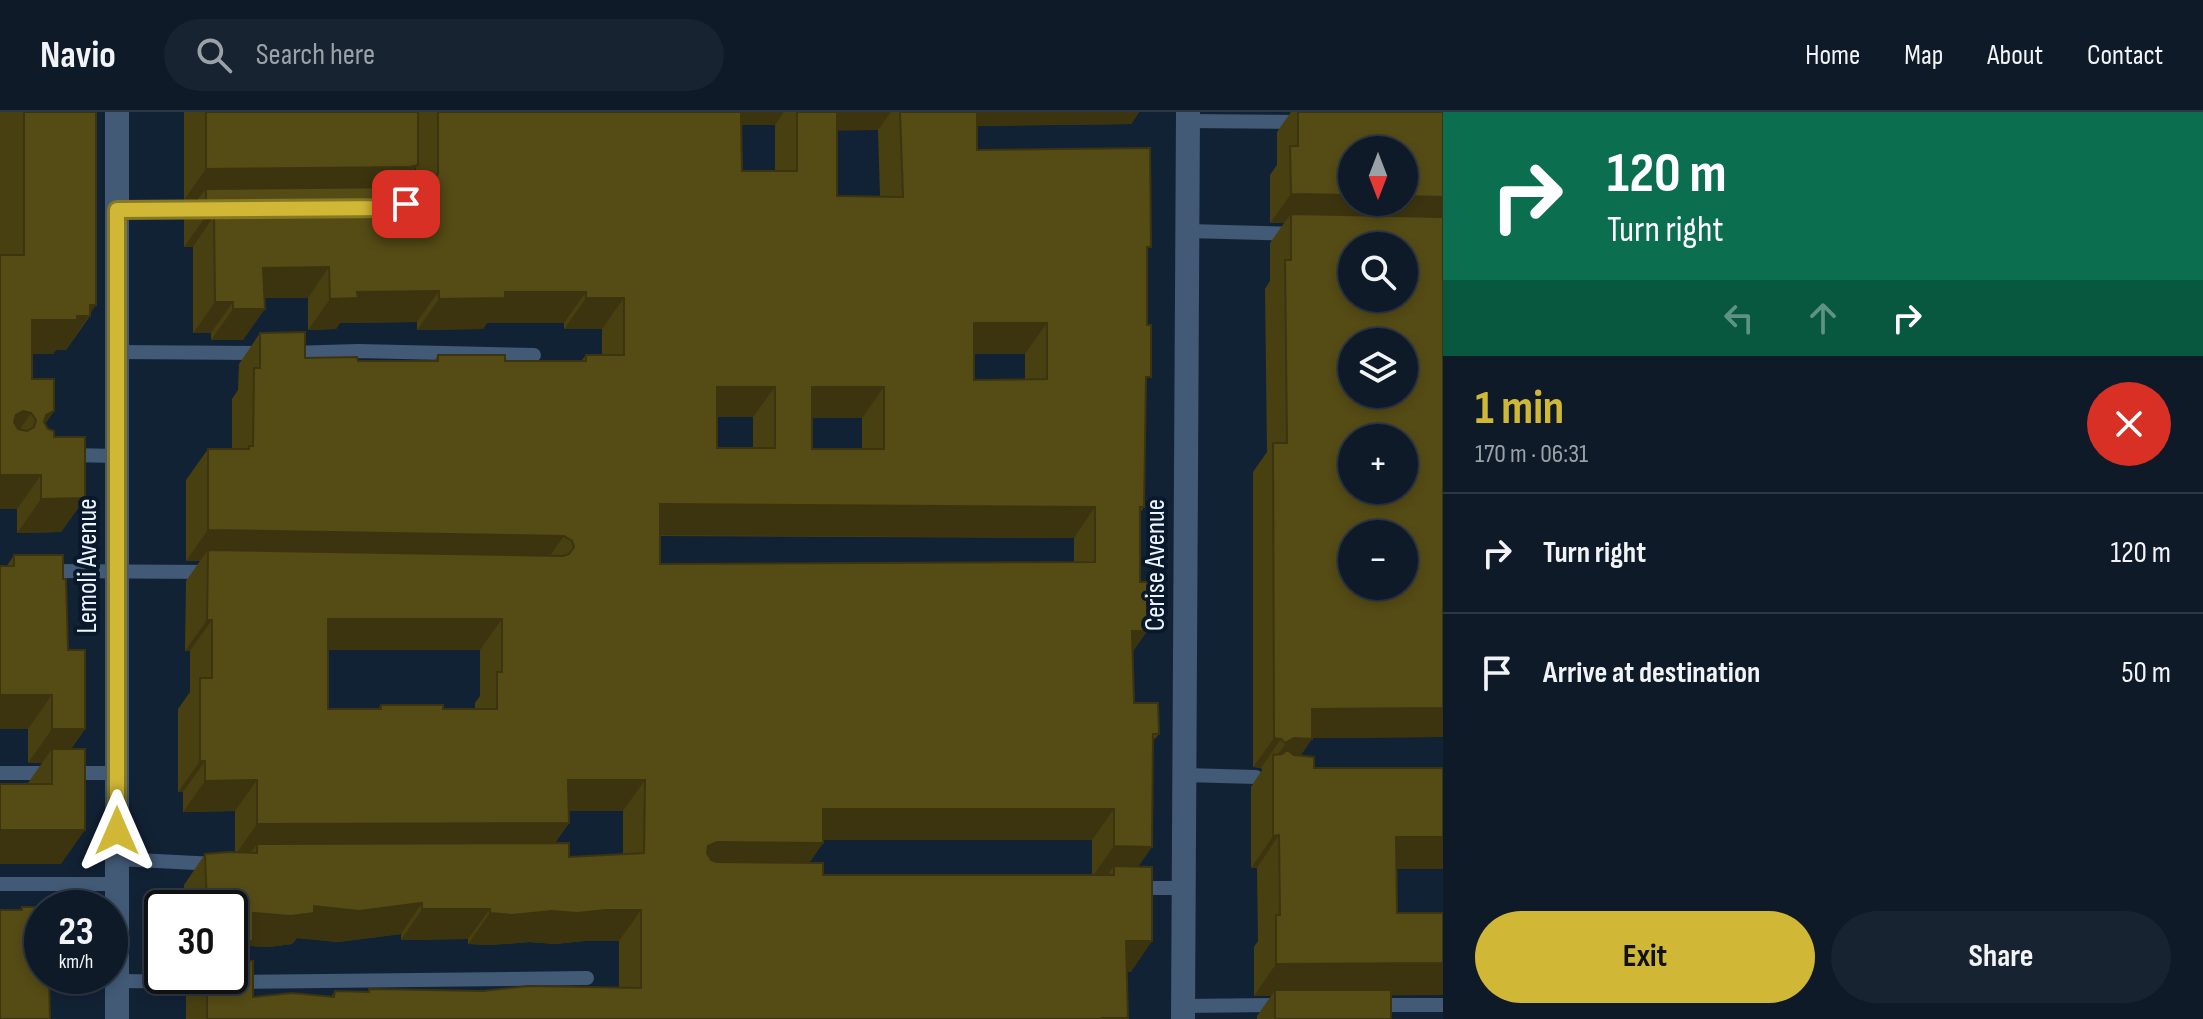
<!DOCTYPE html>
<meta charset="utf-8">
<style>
:root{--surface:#0e1a28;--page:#172330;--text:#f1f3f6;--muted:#9ba1a8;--line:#2e3845;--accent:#d0b836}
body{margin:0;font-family:"Sofia Sans Condensed",sans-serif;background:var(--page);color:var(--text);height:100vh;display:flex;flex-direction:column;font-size:30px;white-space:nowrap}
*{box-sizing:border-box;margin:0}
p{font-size:26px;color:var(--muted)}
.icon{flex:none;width:44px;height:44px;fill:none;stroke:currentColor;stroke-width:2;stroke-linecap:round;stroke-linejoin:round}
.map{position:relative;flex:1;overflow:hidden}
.sheet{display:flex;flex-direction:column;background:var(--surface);width:760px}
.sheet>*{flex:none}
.hud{background:#0b6e4f;color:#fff;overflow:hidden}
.needle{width:52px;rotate:180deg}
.fabs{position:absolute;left:1338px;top:24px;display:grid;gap:16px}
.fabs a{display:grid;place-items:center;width:80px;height:80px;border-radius:50%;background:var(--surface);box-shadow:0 4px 12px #0003,0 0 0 2px var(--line);font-size:40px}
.speed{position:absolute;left:24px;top:778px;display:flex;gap:16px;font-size:40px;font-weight:700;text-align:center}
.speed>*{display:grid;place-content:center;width:104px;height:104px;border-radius:50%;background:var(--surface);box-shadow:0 4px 12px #0003,0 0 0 2px var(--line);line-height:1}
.speed small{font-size:20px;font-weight:400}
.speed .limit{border:4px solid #111;border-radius:12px;background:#fff;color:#111}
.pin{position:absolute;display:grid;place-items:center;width:68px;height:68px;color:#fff;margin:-34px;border-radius:16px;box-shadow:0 4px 12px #0006}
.me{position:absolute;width:88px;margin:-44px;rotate:0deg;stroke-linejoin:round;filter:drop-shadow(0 0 6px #0008)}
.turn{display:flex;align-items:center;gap:28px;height:168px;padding:0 32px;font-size:36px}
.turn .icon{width:104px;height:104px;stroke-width:2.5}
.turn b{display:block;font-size:56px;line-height:68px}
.lanes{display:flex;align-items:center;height:76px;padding:0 32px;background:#0003;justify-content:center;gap:40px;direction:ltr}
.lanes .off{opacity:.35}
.round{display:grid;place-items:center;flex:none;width:84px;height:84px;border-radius:42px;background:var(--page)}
.headline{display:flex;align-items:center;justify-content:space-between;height:136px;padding:0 32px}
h1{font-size:48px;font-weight:700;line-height:60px;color:var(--accent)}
.action{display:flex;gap:16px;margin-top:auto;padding:16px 32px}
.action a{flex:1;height:92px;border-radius:48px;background:var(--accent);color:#111;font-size:32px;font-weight:700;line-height:92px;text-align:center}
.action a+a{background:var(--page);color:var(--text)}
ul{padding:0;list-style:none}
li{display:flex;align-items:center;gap:24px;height:120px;padding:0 32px;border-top:2px solid var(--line)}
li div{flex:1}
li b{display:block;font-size:30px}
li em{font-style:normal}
header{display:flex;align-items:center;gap:48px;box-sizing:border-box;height:112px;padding:0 40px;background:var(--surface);border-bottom:2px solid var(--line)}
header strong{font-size:38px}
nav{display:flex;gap:44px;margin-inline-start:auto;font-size:28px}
.search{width:560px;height:72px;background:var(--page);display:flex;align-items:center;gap:20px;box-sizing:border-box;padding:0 28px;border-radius:44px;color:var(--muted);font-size:30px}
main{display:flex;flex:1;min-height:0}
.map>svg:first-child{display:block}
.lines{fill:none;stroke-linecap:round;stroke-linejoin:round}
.lane{stroke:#425a76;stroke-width:14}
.street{stroke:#425a76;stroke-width:24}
.wall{fill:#494012;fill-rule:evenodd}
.shaded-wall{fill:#3c340f}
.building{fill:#554b15;stroke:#3c340f;stroke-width:2;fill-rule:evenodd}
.route-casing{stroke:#877823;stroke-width:20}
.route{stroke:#d0b836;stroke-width:14}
.labels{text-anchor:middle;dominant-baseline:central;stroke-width:8;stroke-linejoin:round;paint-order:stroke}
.street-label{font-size:28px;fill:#ebf3fe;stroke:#09192b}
</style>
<header>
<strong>Navio</strong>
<div class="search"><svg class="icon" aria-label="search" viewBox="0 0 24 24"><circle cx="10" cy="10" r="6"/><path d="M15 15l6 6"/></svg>Search here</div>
<nav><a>Home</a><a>Map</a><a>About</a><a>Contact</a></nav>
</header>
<main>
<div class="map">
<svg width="1443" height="907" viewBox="0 0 1443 907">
<rect width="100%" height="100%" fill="#122235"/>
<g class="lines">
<!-- lane -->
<g class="lane">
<path d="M1188,9L1304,10"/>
<path d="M117,98H208"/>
<path d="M1188,119L1296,122"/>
<path d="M117,240L264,241"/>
<path d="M289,241L358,239L534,243"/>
<path d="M69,343L117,344"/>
<path d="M46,459L210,460"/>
<path d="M0,661H117"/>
<path d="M1185,663L1256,665"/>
<path d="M117,747L216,752"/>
<path d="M0,772H117"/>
<path d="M1136,776H1183"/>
<path d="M117,869L212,870"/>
<path d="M237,870L587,866"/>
<path d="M1371,893H1443"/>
<path d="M1183,894L1283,893"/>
</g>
<!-- street -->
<g class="street">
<path d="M117,0V907"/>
<path d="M1183,907L1188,0"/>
</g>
</g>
<!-- wall -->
<g class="wall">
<path d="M0,0H96L90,204L66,238H56L53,242H32V267L54,299L45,312L54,325L85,386L61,420L17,421V397H0Z"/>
<path d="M184,0H1139L1131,12L977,14V38L1147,141L1144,395L1140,401V470L1147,519L1132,540L1134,591L1159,622L1153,629L1138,754L1131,860H1127V907H186V880L197,864H230V796H184V773L205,742L235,740V699L183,700V680H178V597L190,580V539H185L186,469L200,449H186V368L208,337H232V287L238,278L239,252L260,221L305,246L358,249H434L438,243L505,249H581L586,243H602V217H564V211H487L483,217L417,218V210L340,211L336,217L308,218V186H264L243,228H211V221H193V135H184V108L198,87L184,88ZM741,13H775V59H742ZM837,18H878L880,84H837ZM416,55V74L402,75ZM974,242H1025V267L974,268ZM717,305H753V336H717ZM812,306H862V337H812ZM660,424L1074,426V450L660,452ZM328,538H480V584L475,591V597H443L381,593L378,597H328ZM568,699H623V742L569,745L555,731L569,711ZM823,728H1092V763H823L809,751L823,731ZM401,822V828L468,827V832L490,833L530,830L555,832L584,829H619V875L483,879L369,877L367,880L335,879L331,885H253L239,849L250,834L269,835L292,832L297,826L338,830Z"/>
<path d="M1264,0H1443V625L1312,626L1301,643L1314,656L1443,757H1396L1391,907H1257V904L1271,884H1254V835L1258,829L1257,756H1251V675L1262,658L1261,656L1253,655V360L1267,340L1265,177L1270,169V131L1284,111H1270V63L1277,53V20L1291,0Z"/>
<path d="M14,443L63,467L68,538L85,617L71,637L61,752H0L28,671L42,651H28V617H0L7,454Z"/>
</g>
<!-- shaded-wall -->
<g class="shaded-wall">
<path d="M728,0H784L775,13H719Z"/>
<path d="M828,0H891L878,18L815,19Z"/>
<path d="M965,0H1139L1131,12L956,14Z"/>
<path d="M418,53L396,84L206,77L198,87L184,88L206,57Z"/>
<path d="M1291,82L1352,83V90H1404V84L1443,85V117L1291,102L1284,111H1270Z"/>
<path d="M206,104H214L193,135H184Z"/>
<path d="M329,155L308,186H241L263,156Z"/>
<path d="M439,179L417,210L340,211L336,217L308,218L330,187L357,180Z"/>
<path d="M505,180H586L564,211H487L483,217L417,218L439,187Z"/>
<path d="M586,186H624L602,217H564Z"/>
<path d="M215,190H233L211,221H193Z"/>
<path d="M90,193H96L66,238H56L53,242H8L32,208Z"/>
<path d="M233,197H265L243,228H211Z"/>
<path d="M974,211H1047L1025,242H952Z"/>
<path d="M717,275H775L753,305H696Z"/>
<path d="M812,275H884L862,306H790Z"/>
<path d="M23,299L31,301L8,335L16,303Z"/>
<path d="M54,299L31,333L46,303Z"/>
<path d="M0,363H41L17,397H0Z"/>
<path d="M85,386L61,420L17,421L41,387Z"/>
<path d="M660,392L1095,395L1074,426L639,423Z"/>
<path d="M208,418L564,424L542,455L208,438L200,449H186Z"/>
<path d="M328,507H502L480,538H306Z"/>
<path d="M207,508H212L190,539H185Z"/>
<path d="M1132,519H1147L1126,550Z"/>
<path d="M0,583H52L28,617H0Z"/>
<path d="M1443,596V625L1295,626L1312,627L1291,657L1273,648L1312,597Z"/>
<path d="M52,617H85L61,651L52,637L42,651H28Z"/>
<path d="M1274,626L1281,627L1261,656L1253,655Z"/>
<path d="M200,649H205L183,680H178Z"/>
<path d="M257,668L235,699L183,700L205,669Z"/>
<path d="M568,668H645L623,699H546Z"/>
<path d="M823,697H1114L1092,728H801Z"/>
<path d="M569,711L547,742L257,741V732L249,743H235L257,712Z"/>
<path d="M0,718H85L61,752H0Z"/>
<path d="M1279,723L1257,756H1251L1273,724Z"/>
<path d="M1396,725H1443V757H1374Z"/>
<path d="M717,730L823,731L801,762L687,765L708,734Z"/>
<path d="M1114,734L1152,735L1131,765L1114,754L1106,765H1092Z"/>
<path d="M422,791L401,822L338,830L297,826L292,832L269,835L250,834L232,860H230V829L253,801L314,794Z"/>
<path d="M422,797H490L468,827L401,828Z"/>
<path d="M606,798H641L619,829H584L555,832L530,830L490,833L468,832L490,801Z"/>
<path d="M1126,829H1152L1131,860H1105Z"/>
<path d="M1443,851V883L1275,884V878L1271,884H1254L1276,852Z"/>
</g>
<!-- building -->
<g class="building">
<path d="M24,0H96V193H90V204H77V208H32V267H54V299L46,303L44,310L48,317L54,319V325H85V386L41,387V363H0V143H24ZM23,299L31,301L36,308L34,315L27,319L18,317L14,310L16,303Z"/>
<path d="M206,0H418V53L410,55L206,57Z"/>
<path d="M438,0H741L742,59H797V0H837V84L903,85L900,0H977V38L1150,36L1151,135H1147V213H1151V265H1146L1144,395H1140V470H1147V519H1132L1134,591H1158L1159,622H1153L1152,735L1114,734V697H823V731L717,730L708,734L707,741L711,748L717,750L823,751V763H1114V754L1152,755V829H1126L1128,906H1102V907H207V864H230V849H253V885L292,881L334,885L335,879L369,880V877L483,879L528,874L641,876V798H606L577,801L552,799L512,803L490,801V797H422V791L359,799L314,794V801L291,804L253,801V829H230V796H207L205,742L229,740L257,741V732L569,731V745L644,741L645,668H568L569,711L259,712H257V668L205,669V649H200V566H212V508H207L208,438L563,444L569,442L574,435L572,429L564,424L208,418V337H249V334H253L254,256H260V221L305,220V246L357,245L358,249H438V243H505V249H586V243H624V186H586V180H505V186L439,187V179L357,180L358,186L330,187L329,155L263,156L265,197H233V190H215L214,104H206V77L412,75L431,71L436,66L438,61ZM974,211H1047V267L974,268ZM717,275H775V336H717ZM812,275H884V337H812ZM660,392L1095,395V450L660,452ZM328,507H502V560H497V597H443V593H381V597H328Z"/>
<path d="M1298,0H1443V85L1404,84V38H1352V83L1291,82L1290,34H1298Z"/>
<path d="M1291,102L1443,105V596L1312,597V627L1294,626L1285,631L1281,627L1274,626L1273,331H1287L1285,148H1291ZM1352,134H1404V186H1352ZM1352,230H1404V282H1352ZM1352,326H1404V378H1352ZM1352,422H1404V474H1352Z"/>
<path d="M14,443H63V467H66L68,538H85V617H52V583H0V454H14Z"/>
<path d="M52,637H85V718H0V672H52Z"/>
<path d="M1287,638L1294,643L1314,645V656H1443V725H1396L1397,801H1443V851L1276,852V803H1280L1279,723L1273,724V643L1282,642Z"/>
<path d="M22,795H72V796H42V864H49L50,907H0V798H22Z"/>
<rect x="1275" y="878" width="116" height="29"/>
</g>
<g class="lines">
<defs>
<path id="route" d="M117,719V98L390,96L406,92"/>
</defs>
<!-- route casing -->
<use href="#route" class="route-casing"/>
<!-- route -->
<use href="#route" class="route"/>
</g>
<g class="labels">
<!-- street labels -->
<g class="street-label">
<text transform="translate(1155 453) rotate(-90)">Cerise Avenue</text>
<text transform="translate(87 454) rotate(-90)">Lemoli Avenue</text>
</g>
</g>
</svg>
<div class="fabs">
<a><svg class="needle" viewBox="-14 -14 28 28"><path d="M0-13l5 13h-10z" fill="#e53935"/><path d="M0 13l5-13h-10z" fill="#9ba1a8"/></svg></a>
<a><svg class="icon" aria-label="search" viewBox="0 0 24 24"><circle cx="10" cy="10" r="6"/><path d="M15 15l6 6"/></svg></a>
<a><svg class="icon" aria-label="layers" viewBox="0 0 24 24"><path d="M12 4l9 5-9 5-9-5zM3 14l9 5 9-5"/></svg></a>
<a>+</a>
<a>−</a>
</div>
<div class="speed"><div>23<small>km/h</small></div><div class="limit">30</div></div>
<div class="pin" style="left:406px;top:92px;background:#d93025"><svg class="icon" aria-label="arrive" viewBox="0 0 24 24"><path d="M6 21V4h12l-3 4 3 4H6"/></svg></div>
<svg class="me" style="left:117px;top:719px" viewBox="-20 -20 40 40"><path d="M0-17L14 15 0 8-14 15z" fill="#d0b836" stroke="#fff" stroke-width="4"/></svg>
</div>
<section class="sheet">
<div class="hud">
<div class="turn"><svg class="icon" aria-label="right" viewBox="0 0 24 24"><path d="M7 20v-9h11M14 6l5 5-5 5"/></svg><div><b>120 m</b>Turn right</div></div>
<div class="lanes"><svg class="icon off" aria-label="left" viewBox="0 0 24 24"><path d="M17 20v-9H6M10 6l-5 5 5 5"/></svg><svg class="icon off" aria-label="ahead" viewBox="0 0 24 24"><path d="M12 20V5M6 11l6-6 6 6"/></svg><svg class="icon" aria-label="right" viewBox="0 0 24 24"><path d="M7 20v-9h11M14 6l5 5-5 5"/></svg></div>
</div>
<div class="headline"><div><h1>1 min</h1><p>170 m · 06:31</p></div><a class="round" style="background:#d93025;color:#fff"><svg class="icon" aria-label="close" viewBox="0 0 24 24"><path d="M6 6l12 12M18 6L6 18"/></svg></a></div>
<ul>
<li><svg class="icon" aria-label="right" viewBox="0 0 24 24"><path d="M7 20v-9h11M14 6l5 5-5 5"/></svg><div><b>Turn right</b></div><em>120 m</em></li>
<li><svg class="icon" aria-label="arrive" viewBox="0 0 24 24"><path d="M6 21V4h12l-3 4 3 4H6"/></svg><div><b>Arrive at destination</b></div><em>50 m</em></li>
</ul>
<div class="action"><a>Exit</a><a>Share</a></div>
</section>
</main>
